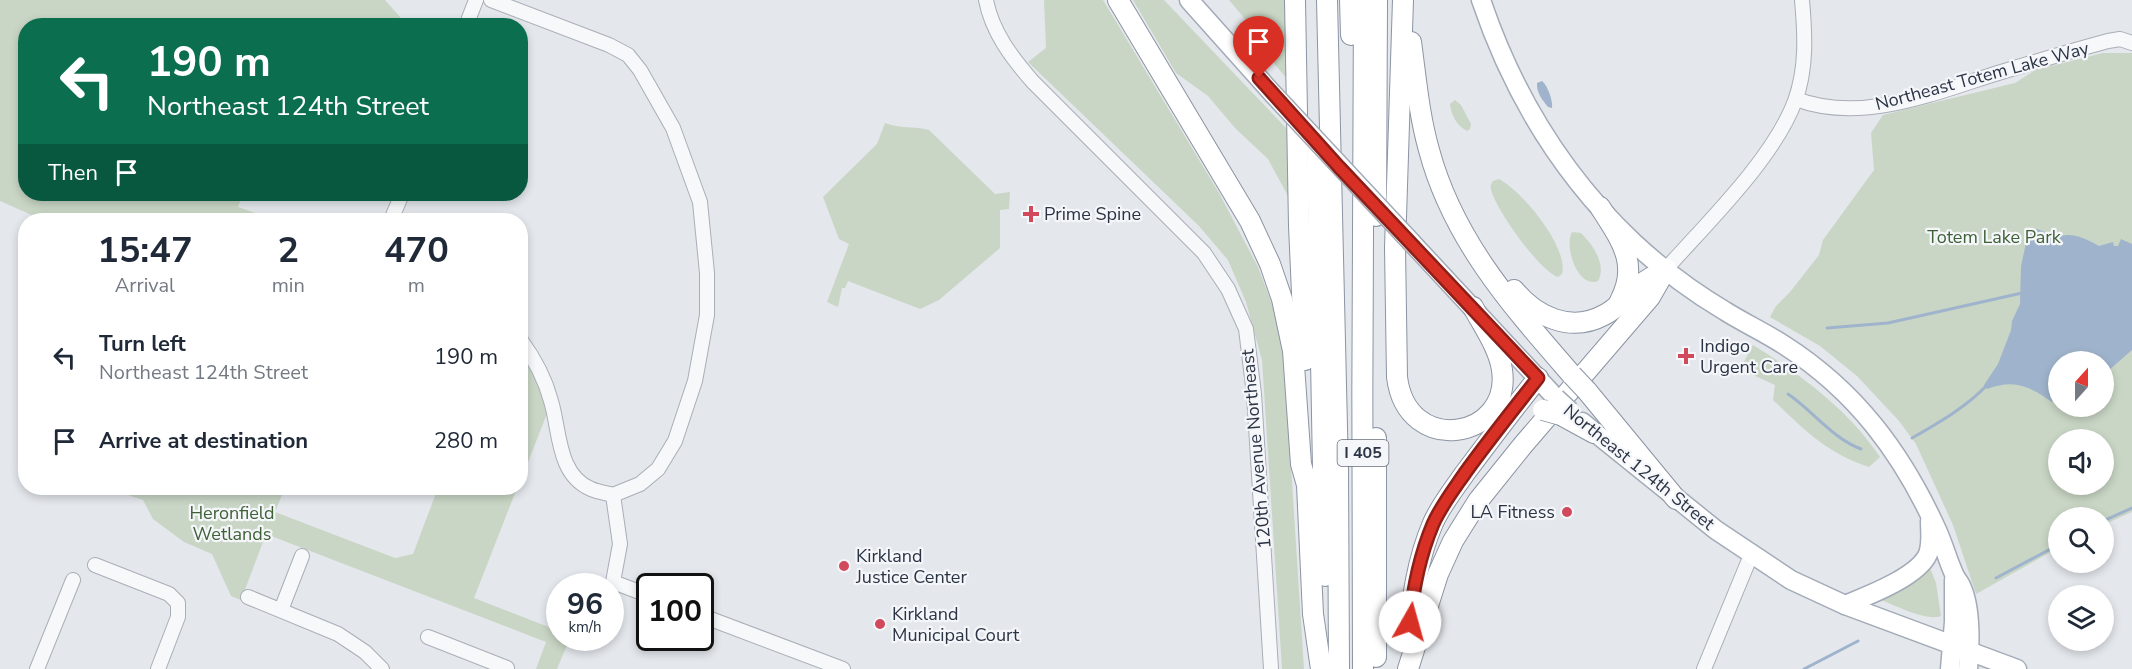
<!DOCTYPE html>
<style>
:root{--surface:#fff;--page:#f6f6f7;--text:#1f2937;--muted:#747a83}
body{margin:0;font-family:"Nunito Sans",sans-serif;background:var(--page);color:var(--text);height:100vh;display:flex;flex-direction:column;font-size:22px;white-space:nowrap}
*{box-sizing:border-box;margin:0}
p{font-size:20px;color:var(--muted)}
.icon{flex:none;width:33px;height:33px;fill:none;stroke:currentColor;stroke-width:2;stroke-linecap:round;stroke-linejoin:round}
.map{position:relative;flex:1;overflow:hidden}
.panel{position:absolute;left:18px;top:213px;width:510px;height:282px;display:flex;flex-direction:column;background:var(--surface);border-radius:24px;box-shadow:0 3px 9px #0003}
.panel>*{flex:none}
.guide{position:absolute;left:18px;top:18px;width:510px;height:183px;border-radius:24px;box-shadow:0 3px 9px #0003;background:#0b6e4f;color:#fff;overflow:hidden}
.needle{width:39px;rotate:21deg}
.buttons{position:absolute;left:2048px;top:351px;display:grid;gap:12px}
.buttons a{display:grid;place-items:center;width:66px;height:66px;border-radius:50%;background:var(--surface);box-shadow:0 3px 9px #0003;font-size:30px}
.speed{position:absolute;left:546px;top:573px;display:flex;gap:12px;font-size:30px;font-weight:700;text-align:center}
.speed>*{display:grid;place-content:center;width:78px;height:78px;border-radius:50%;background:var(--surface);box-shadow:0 3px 9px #0003;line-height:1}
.speed small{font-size:15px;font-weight:400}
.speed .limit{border:3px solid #111;border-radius:9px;background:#fff;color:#111}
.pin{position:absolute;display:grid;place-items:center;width:51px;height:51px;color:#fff;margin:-62px -26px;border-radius:50% 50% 50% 0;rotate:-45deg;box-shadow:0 0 6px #0007}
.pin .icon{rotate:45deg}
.me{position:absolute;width:66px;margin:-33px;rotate:7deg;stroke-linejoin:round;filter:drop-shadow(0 0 4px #0008)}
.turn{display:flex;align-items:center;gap:21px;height:126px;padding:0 30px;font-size:27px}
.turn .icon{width:78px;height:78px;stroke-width:2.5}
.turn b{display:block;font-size:42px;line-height:51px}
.then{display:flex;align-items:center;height:57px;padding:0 30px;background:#0003;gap:12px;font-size:22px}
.eta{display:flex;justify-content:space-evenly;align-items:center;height:102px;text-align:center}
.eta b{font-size:36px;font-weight:700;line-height:42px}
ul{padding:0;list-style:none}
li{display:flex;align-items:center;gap:18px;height:84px;padding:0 30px}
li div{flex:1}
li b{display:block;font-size:22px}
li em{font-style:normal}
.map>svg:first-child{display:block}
.green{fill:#c9d6c5;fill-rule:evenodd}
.water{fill:#9fb4cc}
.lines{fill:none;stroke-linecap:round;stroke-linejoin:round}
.stream{stroke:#9fb4cc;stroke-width:3}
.minor-casing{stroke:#a9aeb7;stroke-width:16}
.major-casing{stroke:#a3abb8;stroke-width:21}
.highway-casing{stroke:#8b94a3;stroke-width:22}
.minor{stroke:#f7f8fa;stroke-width:14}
.major{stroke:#fff;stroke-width:18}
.highway{stroke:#fff;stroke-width:20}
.major-bridge-casing{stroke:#a3abb8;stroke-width:21;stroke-linecap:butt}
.highway-bridge-casing{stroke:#8b94a3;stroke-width:22;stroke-linecap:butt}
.major-bridge{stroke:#fff;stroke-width:18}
.highway-bridge{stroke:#fff;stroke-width:20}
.route-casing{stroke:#8d1f18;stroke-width:15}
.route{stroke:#d93025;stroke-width:10}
.poi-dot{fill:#d1495b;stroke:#f4f6f9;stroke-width:2}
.labels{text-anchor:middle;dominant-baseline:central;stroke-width:4.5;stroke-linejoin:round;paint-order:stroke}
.shield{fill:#f4f6f9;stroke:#676e7b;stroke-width:1.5}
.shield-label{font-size:16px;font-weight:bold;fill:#2b3445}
.street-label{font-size:18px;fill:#2b3445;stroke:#f4f6f9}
.poi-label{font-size:18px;fill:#2b3445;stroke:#f4f6f9;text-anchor:start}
.park-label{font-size:18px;fill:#3f6138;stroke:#f4f6f9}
</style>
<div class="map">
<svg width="2132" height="669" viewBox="0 0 2132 669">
<rect width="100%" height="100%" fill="#e4e7ec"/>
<!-- green -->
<g class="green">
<path d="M0,0H385L407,25L26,26V194H243L238,207L276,220H36L34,216L0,201Z"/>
<path d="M1044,0H1103L1219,193L1258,267L1278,320L1284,357L1304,669H1282L1262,360L1246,302L1228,260L1199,226L1028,62L1046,48Z"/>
<path d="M1133,0H1164L1288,130V196L1268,159L1235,128L1208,96L1176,73Z"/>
<path d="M1229,0H1288L1290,82L1264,52L1251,26Z"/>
<path d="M2103,53H2132V512L2103,525V518H2058V548L1976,594L1953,525L1916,444L1899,421L1857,376L1820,346L1770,317L1776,306L1790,292L1819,255L1823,240L1874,170L1871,133L1883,115L2015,83L2035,70ZM2058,362H2103V406H2058ZM2058,440H2103V484H2058Z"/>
<path d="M1455,100L1461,105L1471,124L1470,129L1467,131C1457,126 1451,115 1450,104Z"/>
<path d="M885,123C900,129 914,126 929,130L995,194L1010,192L1009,209L1000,210V248L939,300L920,309L848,281L845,288H842L838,307L827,302L849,244L839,239L823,197L877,144Z"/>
<path d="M1499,179C1522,191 1569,247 1562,274L1558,277C1540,272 1494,207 1491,189C1490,185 1491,185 1493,181Z"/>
<path d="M1572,232L1581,233C1593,245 1607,265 1598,281C1577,289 1564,245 1572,232Z"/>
<path d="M521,339L552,401L521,480Z"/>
<path d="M1753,345C1801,375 1848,409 1880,457L1869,467C1825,452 1806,431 1773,400L1775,385L1740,369Z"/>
<path d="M131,488H285L275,512L395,558L413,554L438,488H517L474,598L559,631L560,638H570L557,669H536L546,642L266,534L241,600L231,596L212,554L184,542L153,519L143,500L128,495Z"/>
<path d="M1928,563L1936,583L1941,616C1926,622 1890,603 1874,597Z"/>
</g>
<!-- water -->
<g class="water">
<path d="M1542,81C1548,86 1553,101 1552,108L1548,107C1543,101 1536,92 1537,83Z"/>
<path d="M2037,229L2047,233L2054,231L2061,236C2073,232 2089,240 2099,246L2113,242L2114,246H2118L2121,239L2132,244V350L2109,370L2103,371V362H2058V397L2052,402C2029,386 2015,379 1987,389L1984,385L1998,364L2011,330L2012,321L2020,304L2021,266L2026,243L2025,237L2030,231Z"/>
</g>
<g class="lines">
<!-- stream -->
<g class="stream">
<path d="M1827,328L1888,323L2022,293"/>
<path d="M1788,394C1813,411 1832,438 1861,449"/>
<path d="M1912,438C1938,423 1968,406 1988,384"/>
<path d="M2103,521L2132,508"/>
<path d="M1996,578L2058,545"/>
<path d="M1804,669L1858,641"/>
</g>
<defs>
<g id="minor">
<path d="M491,0L609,45L628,55L640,70L673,128L700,202L707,273V315L695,381L675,441L658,469L640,484L613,495"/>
<path d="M986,0C992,32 1012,58 1033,82L1204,253L1228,289L1246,329L1254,394L1271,669"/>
<path d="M466,26L476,0"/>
<path d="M1796,99C1861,124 1934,93 1998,73C2034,62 2071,51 2108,41L2120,39L2132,43"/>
<path d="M391,220L402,194"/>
<path d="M1666,269C1707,223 1774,158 1795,101C1807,68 1805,34 1802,0"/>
<path d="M520,339C534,358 545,378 551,401C560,430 557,475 591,489C598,492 606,493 613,495"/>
<path d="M613,495L620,544L613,582L650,596"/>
<path d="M95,565L169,594L178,603V617L158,669"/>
<path d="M248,597L338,634L365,652L382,669"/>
<path d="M281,610L302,556"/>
<path d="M700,615L843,669"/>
<path d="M428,637L507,668"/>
<path d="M37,669L73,580"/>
<path d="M1704,669L1751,555"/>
</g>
<g id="major">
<path d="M1189,0L1273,94"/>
<path d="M1481,0C1512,92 1563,176 1634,243C1661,268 1693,292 1725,311C1744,323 1764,332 1784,345C1856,391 1902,453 1937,530C1944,545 1948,562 1955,576C1957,580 1961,584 1962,588C1971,609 1970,646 1968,669"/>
<path d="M1413,244L1556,398"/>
<path d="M1582,422L1716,530L1791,580L1845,605L2017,669"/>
<path d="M1845,605C1867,596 1918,577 1928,554C1932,543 1930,531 1930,521"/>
<path d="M1950,669L1954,622V580"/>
</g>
<g id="highway">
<path d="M1118,0L1250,221L1270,264L1282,299L1293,351L1301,464L1307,485L1313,614L1321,669"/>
<path d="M1295,0L1299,226L1305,360"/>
<path d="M1327,0L1338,471L1339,669"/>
<path d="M1350,0L1351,35"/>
<path d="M1403,0L1395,248L1397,377C1407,458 1512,439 1502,370C1499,348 1483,326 1473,307"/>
<path d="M1411,42C1416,78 1419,115 1429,150C1453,240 1512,306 1572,375"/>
<path d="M1317,144L1325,576"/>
<path d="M1600,207C1620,239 1640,263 1620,301"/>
<path d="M1376,216L1377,0"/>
<path d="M1514,290C1536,317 1571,333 1604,315C1619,308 1627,294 1640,285C1647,279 1656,275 1664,270"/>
<path d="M1587,391L1676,499"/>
<path d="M1561,415L1594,433"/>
<path d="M1376,438V657"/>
<path d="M1408,639C1412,599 1417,560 1433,523C1441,505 1454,489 1465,473C1489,441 1513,409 1538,378"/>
<path d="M1363,669C1362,446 1362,223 1364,0"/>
<path d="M1408,669L1438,574L1453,541L1478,501L1523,445L1650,297L1666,269"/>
</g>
</defs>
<!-- minor casing -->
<use href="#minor" class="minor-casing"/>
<!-- major casing -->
<use href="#major" class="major-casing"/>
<!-- highway casing -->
<use href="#highway" class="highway-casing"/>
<!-- minor -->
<use href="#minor" class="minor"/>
<!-- major -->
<use href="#major" class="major"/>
<!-- highway -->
<use href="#highway" class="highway"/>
<defs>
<g id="major-bridge">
<path d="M1273,94L1413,244"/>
<path d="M1556,398L1570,411"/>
</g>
<g id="highway-bridge">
<path d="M1572,375L1587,391"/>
<path d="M1543,410L1561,415"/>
</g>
</defs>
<!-- major-bridge casing -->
<use href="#major-bridge" class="major-bridge-casing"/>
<!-- highway-bridge casing -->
<use href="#highway-bridge" class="highway-bridge-casing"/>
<!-- major-bridge -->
<use href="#major-bridge" class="major-bridge"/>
<!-- highway-bridge -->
<use href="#highway-bridge" class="highway-bridge"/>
</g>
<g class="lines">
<defs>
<path id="route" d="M1259,78L1339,167L1538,378C1513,410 1488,441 1465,473C1454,489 1441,506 1433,524C1420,555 1413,588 1410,622"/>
</defs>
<!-- route casing -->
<use href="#route" class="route-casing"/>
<!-- route -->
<use href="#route" class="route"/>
</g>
<!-- markers -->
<g class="poi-dot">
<path d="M1028 205h6v6h6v6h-6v6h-6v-6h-6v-6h6z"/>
<path d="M1683 347h6v6h6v6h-6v6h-6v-6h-6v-6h6z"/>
<circle cx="1567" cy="512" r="6"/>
<circle cx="844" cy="566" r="6"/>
<circle cx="880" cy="624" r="6"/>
</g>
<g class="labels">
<!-- shield labels -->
<rect class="shield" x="1337.5" y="440" width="51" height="26" rx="4.5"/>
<g class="shield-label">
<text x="1363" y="453">I 405</text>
</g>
<!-- street labels -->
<g class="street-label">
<text transform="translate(1982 76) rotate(-15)">Northeast Totem Lake Way</text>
<text transform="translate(1256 449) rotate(-95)">120th Avenue Northeast</text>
<text transform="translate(1639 467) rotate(39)">Northeast 124th Street</text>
</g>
<!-- poi labels -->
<g class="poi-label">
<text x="1044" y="214">Prime Spine</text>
<text x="1700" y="346">Indigo<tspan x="1700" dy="21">Urgent Care</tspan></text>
<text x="1555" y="512" text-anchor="end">LA Fitness</text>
<text x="856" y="556">Kirkland<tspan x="856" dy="21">Justice Center</tspan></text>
<text x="892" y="614">Kirkland<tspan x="892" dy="21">Municipal Court</tspan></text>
</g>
<!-- park labels -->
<g class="park-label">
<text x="1994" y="237">Totem Lake Park</text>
<text x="232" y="513">Heronfield<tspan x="232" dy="21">Wetlands</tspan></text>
</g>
</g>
</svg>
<div class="buttons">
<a><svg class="needle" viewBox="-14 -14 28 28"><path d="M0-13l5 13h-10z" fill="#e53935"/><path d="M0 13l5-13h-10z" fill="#747a83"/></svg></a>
<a><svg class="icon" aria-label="sound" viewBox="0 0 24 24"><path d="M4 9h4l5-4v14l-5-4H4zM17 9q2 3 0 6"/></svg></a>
<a><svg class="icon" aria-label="search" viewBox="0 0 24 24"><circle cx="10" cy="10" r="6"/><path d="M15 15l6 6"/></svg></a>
<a><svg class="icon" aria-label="layers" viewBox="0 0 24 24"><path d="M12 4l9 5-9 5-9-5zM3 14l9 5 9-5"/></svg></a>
</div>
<div class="speed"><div>96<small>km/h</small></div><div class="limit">100</div></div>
<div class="pin" style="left:1259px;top:78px;background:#d93025"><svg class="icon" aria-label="arrive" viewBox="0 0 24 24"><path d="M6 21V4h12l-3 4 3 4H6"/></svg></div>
<svg class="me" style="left:1410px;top:622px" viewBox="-20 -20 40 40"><circle r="19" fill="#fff"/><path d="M0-13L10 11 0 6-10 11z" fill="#d93025"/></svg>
<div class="guide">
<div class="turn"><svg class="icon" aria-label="left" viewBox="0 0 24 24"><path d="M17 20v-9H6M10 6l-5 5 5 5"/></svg><div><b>190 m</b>Northeast 124th Street</div></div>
<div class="then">Then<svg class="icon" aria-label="arrive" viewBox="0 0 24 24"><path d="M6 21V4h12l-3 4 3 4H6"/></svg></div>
</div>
<section class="panel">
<div class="eta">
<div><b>15:47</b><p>Arrival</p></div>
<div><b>2</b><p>min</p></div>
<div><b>470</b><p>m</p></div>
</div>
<ul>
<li><svg class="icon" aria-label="left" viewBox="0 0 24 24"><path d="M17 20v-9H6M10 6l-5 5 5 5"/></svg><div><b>Turn left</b><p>Northeast 124th Street</p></div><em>190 m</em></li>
<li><svg class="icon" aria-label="arrive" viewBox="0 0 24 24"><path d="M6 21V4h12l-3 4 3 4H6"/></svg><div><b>Arrive at destination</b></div><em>280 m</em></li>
</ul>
</section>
</div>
